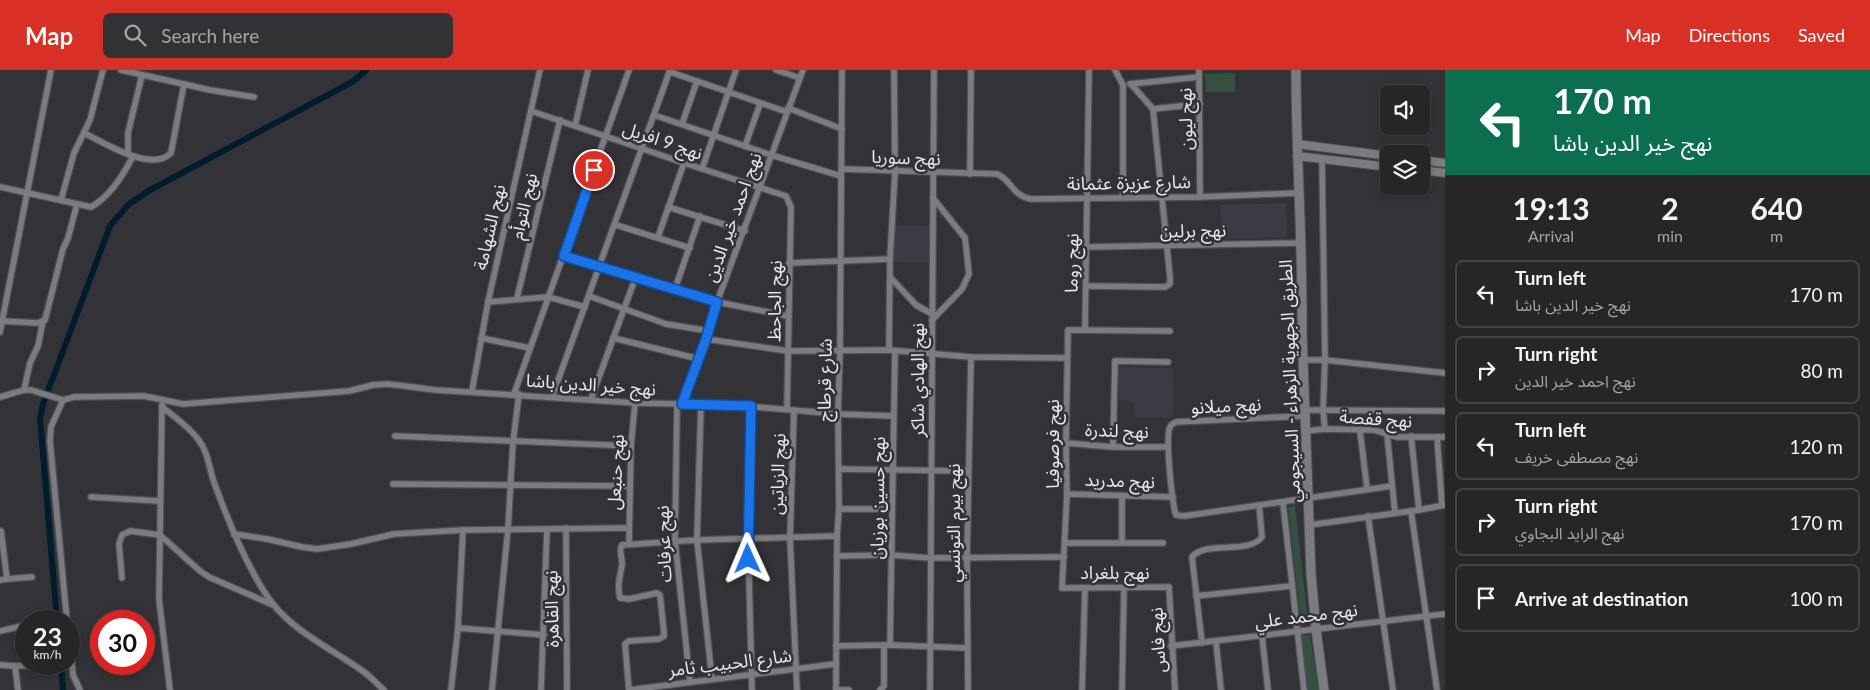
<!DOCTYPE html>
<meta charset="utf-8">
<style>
:root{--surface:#262629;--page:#323235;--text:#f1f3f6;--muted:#a4a5a8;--line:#424346;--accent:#d93025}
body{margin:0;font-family:Lato,"Noto Sans Arabic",sans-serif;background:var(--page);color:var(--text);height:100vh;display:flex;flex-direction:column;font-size:19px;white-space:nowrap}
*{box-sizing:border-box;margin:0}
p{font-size:16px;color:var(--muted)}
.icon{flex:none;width:28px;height:28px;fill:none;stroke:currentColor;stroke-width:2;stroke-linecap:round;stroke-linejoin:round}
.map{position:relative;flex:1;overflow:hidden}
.sheet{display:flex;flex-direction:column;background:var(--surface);width:425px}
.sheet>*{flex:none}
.guide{background:#0b6e4f;color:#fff;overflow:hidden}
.buttons{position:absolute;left:1380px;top:15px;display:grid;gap:10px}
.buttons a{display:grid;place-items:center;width:50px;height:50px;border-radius:8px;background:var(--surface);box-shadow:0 2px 8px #0003,0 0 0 1px var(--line);font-size:25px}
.speed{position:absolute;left:15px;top:540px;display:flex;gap:10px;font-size:25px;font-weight:700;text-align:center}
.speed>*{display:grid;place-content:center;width:65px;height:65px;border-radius:50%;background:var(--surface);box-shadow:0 2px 8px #0003,0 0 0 1px var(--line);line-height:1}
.speed small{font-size:12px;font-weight:400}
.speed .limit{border:8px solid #d22;background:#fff;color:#111}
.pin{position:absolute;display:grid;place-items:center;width:42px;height:42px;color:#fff;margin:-21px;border:2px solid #fff;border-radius:50%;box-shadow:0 1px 5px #0007}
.me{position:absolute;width:55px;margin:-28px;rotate:359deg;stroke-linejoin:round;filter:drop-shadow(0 0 4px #0008)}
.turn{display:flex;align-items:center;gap:18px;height:105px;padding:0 25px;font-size:22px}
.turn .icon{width:65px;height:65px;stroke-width:2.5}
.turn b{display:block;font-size:35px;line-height:42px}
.eta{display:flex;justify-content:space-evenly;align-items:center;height:85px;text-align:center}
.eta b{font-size:30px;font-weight:700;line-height:35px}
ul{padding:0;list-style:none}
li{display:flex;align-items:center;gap:15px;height:68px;margin:0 10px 8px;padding:0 15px;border:2px solid var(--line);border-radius:8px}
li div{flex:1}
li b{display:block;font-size:19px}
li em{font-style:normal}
header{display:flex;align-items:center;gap:30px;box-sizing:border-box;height:70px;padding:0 25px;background:var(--accent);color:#fff}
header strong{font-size:24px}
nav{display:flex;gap:28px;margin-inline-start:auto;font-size:18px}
.search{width:350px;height:45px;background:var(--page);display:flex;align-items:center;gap:12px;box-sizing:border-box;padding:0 18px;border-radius:8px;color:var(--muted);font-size:19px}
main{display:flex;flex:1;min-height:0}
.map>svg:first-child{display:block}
.built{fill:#3c3a44}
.green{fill:#354f40}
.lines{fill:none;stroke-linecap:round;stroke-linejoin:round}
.canal{stroke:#011c2d;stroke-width:6}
.minor-casing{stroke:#504f54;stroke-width:8}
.tertiary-casing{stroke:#504f54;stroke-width:10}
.secondary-casing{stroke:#504f54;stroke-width:11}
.minor{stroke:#7c7b80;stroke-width:5.5}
.tertiary{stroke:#7c7b80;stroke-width:8}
.secondary{stroke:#7c7b80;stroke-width:9}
.route-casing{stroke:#114b97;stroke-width:12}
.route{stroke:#1a73e8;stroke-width:9}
.labels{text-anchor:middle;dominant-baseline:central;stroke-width:5;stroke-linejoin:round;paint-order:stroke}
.street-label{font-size:18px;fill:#e8e7eb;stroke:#333237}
</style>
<header>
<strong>Map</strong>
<div class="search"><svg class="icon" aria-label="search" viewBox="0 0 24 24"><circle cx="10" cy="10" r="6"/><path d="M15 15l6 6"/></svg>Search here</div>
<nav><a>Map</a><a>Directions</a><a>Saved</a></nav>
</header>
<main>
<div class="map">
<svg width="1445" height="620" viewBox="0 0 1445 620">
<rect width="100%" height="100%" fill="#333237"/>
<!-- built -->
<g class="built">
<path d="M1286,133L1287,167L1223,169L1220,135Z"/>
<path d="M895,155L930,156L929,193L893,192Z"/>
<path d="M1118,297L1173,298L1174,345L1171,348L1135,347L1134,332L1128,333V330H1119Z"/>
</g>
<!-- green -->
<g class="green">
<path d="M1235,3V22H1206L1205,4Z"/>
<path d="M1295,435L1308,551L1301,552L1288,437Z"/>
<path d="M1300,565H1310L1319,620H1308Z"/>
</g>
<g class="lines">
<!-- canal -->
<g class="canal">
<path d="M57,551L40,348L43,334L110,156L128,135L150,120L354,11L366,0"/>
<path d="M61,594L63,620"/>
</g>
<defs>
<g id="minor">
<path d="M121,0L210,20L254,27"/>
<path d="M776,0L800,8"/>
<path d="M1115,0L1123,15"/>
<path d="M1199,0L1200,127"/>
<path d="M670,2L787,42"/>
<path d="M1130,14L1199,7"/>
<path d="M788,38L842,59"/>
<path d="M1153,39L1200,34"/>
<path d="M531,41L684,93L786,126L791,137L787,339"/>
<path d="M654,45L771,85L841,106"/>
<path d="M682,54L697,11"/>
<path d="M575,56L588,0"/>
<path d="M84,63C105,73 151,103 171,83L184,14"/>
<path d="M745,76L760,34"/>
<path d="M128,83V63L142,5"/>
<path d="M1322,88L1325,290L1323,340L1325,359"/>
<path d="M702,99L736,0"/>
<path d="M842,99L997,104C1012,110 1012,126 1031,129L1200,127L1298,123"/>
<path d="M970,104L971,0"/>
<path d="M0,117L91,137C109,127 124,104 133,86"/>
<path d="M1123,127V15"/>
<path d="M61,130L74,83L90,50L103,0"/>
<path d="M668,137L745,161"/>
<path d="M616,155L690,178"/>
<path d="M658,167L684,93"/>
<path d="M1086,177L1300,173"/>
<path d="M564,186L717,232L788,246"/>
<path d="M789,193L890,189"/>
<path d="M891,208L916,235L932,244"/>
<path d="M1086,216L1165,217L1170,214V207L1153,39L1131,14"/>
<path d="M675,219L700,146"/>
<path d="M589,226L666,254L709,261"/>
<path d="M517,228L560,50"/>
<path d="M488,232L548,227L585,237"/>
<path d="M932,250L962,219L969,204L965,168L933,128"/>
<path d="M0,251L38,253L45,250L63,179L68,168L77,134"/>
<path d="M1085,260L1089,0"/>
<path d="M1170,261L1068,260L1066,373L1067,424L1062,518L1169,517L1175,620"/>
<path d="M0,262L51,0"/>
<path d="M481,268L530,278"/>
<path d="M613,268L699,289"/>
<path d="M706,269L788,281L889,280L971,287L1066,288"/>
<path d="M889,280L890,189L895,102L894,0"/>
<path d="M1304,290H1325L1445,303"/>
<path d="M24,320L30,293L38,276L43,251"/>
<path d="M472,321L488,232L540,0"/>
<path d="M514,324L629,0"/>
<path d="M0,327L24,320H31L63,330L74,327L144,326L183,334L349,321L373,315L388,314L436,320L635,333L733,335L838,344L893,346"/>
<path d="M552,327L670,0"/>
<path d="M591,329L635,209"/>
<path d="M63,330L51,357L50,371L67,551"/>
<path d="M677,334L675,471L690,612"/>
<path d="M682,334L706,269L717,232L803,0"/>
<path d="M701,334L697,470L712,609"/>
<path d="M162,335L159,529L170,620"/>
<path d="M751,336L748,470L752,620"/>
<path d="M162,337C175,347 188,356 198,369C209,383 209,400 215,415C229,453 249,503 273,534C297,564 334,580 364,602C371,607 377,614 384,620"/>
<path d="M794,340L790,468L797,620"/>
<path d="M1305,340L1445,341"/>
<path d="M1305,346L1176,352C1173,354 1171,354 1170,357C1165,366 1172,434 1176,445L1184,446L1392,416"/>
<path d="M1306,361L1325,359L1374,360L1397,367H1445"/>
<path d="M1360,361L1367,418"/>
<path d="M1387,364L1395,443"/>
<path d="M395,366L631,376"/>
<path d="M1411,366L1419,440"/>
<path d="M1437,367L1442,435"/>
<path d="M1066,373L1113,377H1168"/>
<path d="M1113,377L1115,291L1168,292"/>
<path d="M839,399L968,401"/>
<path d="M393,414L630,416"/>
<path d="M1067,424L1173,427"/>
<path d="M91,427L160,431"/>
<path d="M1283,433L1304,620"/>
<path d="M839,439H892"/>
<path d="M1411,441L1437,620"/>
<path d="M1368,446L1393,620"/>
<path d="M1309,455L1419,440L1445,435"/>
<path d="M566,458L567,620"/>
<path d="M234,464L267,469L302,477L317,479L351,474L394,464L463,460L628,458"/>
<path d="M1065,473H1163"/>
<path d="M1122,473V426"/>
<path d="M629,474L631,376L635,333"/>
<path d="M837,486L891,485L930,488L1064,487"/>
<path d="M122,508L119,474L122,465L130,461L160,465L200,501L209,507L273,535"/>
<path d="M7,509L32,507"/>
<path d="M0,510L7,509L1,461"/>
<path d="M1196,526L1291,516"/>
<path d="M458,558L544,565"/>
<path d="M0,561L22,556"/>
<path d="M69,565L73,605L80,620"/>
<path d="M1262,566L1268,620"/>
<path d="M1216,572L1221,620"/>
<path d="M1202,573L1192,487C1205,470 1249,485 1262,467L1259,435"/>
<path d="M890,575L895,281"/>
<path d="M836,576L890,575L967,578"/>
<path d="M1171,576L1445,544"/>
<path d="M0,595L15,596L39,595"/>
<path d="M15,596L18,620"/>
<path d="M451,620L458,558L463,460"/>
<path d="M492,620L508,459L513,372L519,324"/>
<path d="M541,620L547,459"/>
<path d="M629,620L625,574L629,571L659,569L664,566V563L660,525L657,523L629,529L620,528C617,514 620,507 622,495C623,488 618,481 622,475L697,470L837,466"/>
<path d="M629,620L835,594"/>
<path d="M836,620L837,466L839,439L838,344L840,281L842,0"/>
<path d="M836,620H849"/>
<path d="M880,620L884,616V575"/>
<path d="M930,620L934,0"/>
<path d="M968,620L967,488L971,287"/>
<path d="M1082,620L1085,518"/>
<path d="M1122,620L1124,518"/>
</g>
<g id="tertiary">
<path d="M1297,74L1389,86"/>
<path d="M1297,86L1389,97"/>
<path d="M1421,90L1445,93"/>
<path d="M1421,100L1445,103"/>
</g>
<path id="secondary" d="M1296,0C1296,87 1303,175 1302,262L1311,504L1316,559L1324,620"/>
</defs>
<!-- minor casing -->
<use href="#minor" class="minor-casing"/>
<!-- tertiary casing -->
<use href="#tertiary" class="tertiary-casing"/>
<!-- secondary casing -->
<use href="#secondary" class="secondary-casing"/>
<!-- minor -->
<use href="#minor" class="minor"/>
<!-- tertiary -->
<use href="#tertiary" class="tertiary"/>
<!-- secondary -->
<use href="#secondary" class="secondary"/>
</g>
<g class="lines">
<defs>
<path id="route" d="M594,100L564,186L717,232L706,269L682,334L751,336L748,489"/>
</defs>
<!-- route casing -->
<use href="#route" class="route-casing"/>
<!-- route -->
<use href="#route" class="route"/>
</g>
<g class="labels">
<!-- street labels -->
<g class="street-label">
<text transform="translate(1185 49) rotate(-91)">نهح ليون</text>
<text transform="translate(663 70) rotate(19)">نهج 9 افريل</text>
<text transform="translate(906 87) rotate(2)">نهج سوريا</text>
<text transform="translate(1129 112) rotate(-1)">شارع عزيزة عثمانة</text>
<text transform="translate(523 136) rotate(-77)">نهج التوأم</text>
<text transform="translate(732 147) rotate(-70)">نهج احمد خير الدين</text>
<text transform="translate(489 157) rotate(-77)">نهج الشهامة</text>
<text transform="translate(1193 160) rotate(-1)">نهج برلين</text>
<text transform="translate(1071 193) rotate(-89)">نهج روما</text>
<text transform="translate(774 231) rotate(-89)">نهج الجاحظ</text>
<text transform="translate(824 310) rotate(-89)">شارع قرطاج</text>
<text transform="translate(917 310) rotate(-90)">نهج الهادي شاكر</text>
<text transform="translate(1289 311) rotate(-92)">الطريق الجهوية الزهراء - السيجومي</text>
<text transform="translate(591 314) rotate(4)">نهج خير الدين باشا</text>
<text transform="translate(1226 335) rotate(-3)">نهج ميلانو</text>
<text transform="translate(1376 348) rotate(4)">نهج قفصة</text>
<text transform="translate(1117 360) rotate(2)">نهج لندرة</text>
<text transform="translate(1052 374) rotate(-90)">نهج فرصوفيا</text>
<text transform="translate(615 402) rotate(-87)">نهج حنبعل</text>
<text transform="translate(777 404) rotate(-88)">نهج الزياتين</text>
<text transform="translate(1120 410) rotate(2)">نهج مدريد</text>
<text transform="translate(877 428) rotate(-89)">نهج حسين بوزيان</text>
<text transform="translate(953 453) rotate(-90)">نهج بيرم التونسي</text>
<text transform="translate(663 474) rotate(-92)">نهج عرفات</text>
<text x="1115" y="502">نهج بلغراد</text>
<text transform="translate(551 539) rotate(-91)">نهج القاهرة</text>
<text transform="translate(1306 545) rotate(-7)">نهج محمد علي</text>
<text transform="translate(1157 570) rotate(-93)">نهج فاس</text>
<text transform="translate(730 592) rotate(-7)">شارع الحبيب ثامر</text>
</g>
</g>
</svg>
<div class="buttons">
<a><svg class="icon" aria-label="sound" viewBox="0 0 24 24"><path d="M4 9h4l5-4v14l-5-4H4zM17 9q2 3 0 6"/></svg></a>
<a><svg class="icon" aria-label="layers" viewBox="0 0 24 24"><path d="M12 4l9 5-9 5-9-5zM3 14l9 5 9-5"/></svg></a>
</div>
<div class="speed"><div>23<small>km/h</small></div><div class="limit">30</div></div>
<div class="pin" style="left:594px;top:100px;background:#d93025"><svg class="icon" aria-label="arrive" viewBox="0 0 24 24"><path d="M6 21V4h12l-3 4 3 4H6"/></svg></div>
<svg class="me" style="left:748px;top:489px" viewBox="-20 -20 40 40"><path d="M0-17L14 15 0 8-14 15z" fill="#1a73e8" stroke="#fff" stroke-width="4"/></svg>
</div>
<section class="sheet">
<div class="guide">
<div class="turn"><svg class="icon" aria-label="left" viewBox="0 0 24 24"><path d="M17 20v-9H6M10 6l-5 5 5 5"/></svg><div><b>170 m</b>نهج خير الدين باشا</div></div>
</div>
<div class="eta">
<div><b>19:13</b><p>Arrival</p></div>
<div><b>2</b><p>min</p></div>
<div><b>640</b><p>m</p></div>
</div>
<ul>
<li><svg class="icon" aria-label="left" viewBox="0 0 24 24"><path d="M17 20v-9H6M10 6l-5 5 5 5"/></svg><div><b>Turn left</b><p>نهج خير الدين باشا</p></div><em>170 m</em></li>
<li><svg class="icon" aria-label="right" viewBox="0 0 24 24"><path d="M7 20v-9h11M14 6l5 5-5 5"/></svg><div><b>Turn right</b><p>نهج احمد خير الدين</p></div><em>80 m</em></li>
<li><svg class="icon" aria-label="left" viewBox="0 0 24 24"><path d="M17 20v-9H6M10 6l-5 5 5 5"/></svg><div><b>Turn left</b><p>نهج مصطفى خريف</p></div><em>120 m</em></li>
<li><svg class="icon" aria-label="right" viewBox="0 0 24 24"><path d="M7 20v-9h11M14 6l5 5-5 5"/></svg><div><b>Turn right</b><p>نهج الرايد البجاوي</p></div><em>170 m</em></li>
<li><svg class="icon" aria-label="arrive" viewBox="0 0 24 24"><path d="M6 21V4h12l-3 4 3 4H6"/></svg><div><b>Arrive at destination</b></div><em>100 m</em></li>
</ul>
</section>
</main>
